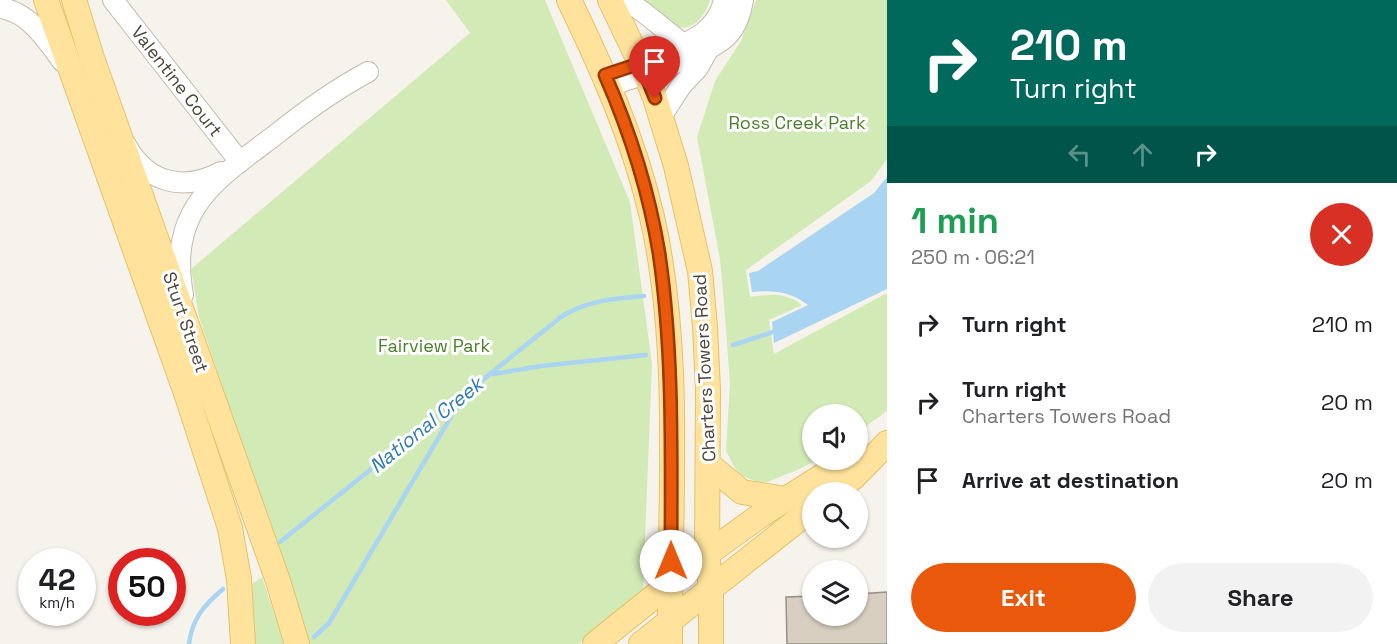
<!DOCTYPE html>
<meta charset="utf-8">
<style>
:root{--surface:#fff;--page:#f2f2f2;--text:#202124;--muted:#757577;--accent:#ea580c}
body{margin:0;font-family:"Space Grotesk",sans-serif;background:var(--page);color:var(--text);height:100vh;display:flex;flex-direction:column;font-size:22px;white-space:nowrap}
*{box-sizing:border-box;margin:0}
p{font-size:20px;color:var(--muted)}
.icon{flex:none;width:33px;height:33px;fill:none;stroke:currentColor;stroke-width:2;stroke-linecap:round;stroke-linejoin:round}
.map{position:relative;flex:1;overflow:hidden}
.panel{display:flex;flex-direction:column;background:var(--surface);width:510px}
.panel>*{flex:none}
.top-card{background:#00695c;color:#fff;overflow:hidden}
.controls{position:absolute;left:802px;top:404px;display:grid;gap:12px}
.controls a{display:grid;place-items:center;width:66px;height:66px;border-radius:50%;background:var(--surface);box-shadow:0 2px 4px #0004;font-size:30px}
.speed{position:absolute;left:18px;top:548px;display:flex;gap:12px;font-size:30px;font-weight:700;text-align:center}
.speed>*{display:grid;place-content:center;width:78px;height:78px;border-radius:50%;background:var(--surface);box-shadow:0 2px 4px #0004;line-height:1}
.speed small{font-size:15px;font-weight:400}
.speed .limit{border:9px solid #d22;background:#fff;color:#111}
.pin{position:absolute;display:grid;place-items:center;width:51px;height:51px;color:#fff;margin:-62px -26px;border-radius:50% 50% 50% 0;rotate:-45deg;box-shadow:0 0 6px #0007}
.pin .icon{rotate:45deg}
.me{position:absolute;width:66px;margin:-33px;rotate:0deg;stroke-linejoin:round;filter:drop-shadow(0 0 4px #0008)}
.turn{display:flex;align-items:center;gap:21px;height:126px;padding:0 24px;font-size:27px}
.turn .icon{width:78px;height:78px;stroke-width:2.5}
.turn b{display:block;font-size:42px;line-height:51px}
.lanes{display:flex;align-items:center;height:57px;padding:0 24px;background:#0003;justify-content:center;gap:30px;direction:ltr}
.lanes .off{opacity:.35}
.round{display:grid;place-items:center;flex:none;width:63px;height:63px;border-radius:32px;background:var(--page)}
.head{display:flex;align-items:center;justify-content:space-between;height:102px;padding:0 24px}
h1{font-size:36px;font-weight:600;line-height:45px;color:#1e9e55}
.button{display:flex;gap:12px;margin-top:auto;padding:12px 24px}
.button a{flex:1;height:69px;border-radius:36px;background:var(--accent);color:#fff;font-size:24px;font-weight:600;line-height:69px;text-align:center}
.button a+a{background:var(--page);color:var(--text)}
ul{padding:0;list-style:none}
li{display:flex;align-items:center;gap:18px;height:78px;padding:0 24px}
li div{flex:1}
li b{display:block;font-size:22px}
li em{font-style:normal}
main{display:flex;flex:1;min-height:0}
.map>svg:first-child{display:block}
.green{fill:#d2eab5}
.water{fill:#a9d4f2}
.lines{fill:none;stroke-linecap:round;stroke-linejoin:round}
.stream{stroke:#a9d4f2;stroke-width:4.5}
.building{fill:#d8cfc1;stroke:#979187;stroke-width:1.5}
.minor-casing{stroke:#c2bbae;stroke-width:22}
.major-casing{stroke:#e6c16a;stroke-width:26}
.minor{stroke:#fff;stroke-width:20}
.major{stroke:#ffe39c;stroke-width:24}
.route-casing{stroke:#983908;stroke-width:15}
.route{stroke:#ea580c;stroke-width:10}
.labels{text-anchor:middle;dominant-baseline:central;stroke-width:6;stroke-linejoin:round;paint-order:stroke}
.street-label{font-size:18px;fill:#4b4439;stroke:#fff}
.park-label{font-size:18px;fill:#4a7f2a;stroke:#fff}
.water-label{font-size:20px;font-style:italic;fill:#2e7ab2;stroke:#fff}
</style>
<main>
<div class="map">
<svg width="887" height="644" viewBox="0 0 887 644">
<rect width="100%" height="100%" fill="#f6f3ec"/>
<!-- green -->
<g class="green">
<path d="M446,0H545L630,202L652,364L643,589L579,644H309L199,317L191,269L470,33Z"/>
<path d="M643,0H710C706,15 691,35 673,25C662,19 653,8 643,0Z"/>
<path d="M756,0H887V159L871,181L746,270L750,297C771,294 785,292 802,305L769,320L774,354L887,293V411L858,432V414H813V459H819L795,471L767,482H757L743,476L736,470L726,451L730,384L724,303L720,259L697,137L715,81L741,41Z"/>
<path d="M262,577L284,644H254L252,584Z"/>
</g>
<!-- water -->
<path class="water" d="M887,177V289L774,343L772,322L808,305C791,292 774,290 752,292L749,273L758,271L874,193Z"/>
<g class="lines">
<!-- stream -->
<g class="stream">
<path d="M733,345L779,330"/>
<path d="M493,374L541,366L646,355"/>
<path d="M280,542L561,317C587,300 614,299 644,296"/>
<path d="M314,637L329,623L459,403"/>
<path d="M189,644C192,619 204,605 223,589"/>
</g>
</g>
<!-- building -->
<path class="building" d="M887,592V644H787L786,597L813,596V615H858V594Z"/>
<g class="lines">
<defs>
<g id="minor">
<path d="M113,0L240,162"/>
<path d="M625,0C646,12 663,29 683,44"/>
<path d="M0,8C28,11 47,40 62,61"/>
<path d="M647,60C678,45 716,38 724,0"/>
<path d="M610,86C639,75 710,56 729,34C737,25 741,13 743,0"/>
<path d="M661,117L681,86L698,68L709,48"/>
<path d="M126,145C147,183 183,192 221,172"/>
<path d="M183,295C168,209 213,182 274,136C304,112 334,90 368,72"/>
</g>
<g id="major">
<path d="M46,0L187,396L230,528L239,579L243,644"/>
<path d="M74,0L92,58L278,581L297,644"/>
<path d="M569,0C603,70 634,140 652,217C683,353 669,505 670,644"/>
<path d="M610,0L645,73L655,98L676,166L700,271L705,327L708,390L707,554L711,589V644"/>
<path d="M709,465L742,492L785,499"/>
<path d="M834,492L854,477L887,443"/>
<path d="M595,644L707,554L761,515L849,459"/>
<path d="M641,644L813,508"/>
</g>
</defs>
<!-- minor casing -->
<use href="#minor" class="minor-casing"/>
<!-- major casing -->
<use href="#major" class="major-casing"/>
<!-- minor -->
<use href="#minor" class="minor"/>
<!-- major -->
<use href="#major" class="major"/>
</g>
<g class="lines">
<defs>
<path id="route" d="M655,98L641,63L605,75C630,132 649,192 659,253C674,355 671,459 671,561"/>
</defs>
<!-- route casing -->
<use href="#route" class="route-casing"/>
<!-- route -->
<use href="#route" class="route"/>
</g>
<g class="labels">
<!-- street labels -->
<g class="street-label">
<text transform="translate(177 81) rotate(52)">Valentine Court</text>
<text transform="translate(186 322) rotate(71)">Sturt Street</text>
<text transform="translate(704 368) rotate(-93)">Charters Towers Road</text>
</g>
<!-- park labels -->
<g class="park-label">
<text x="797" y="122">Ross Creek Park</text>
<text x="434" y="345">Fairview Park</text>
</g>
<!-- water labels -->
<g class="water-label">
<text transform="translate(426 425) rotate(-39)">National Creek</text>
</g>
</g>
</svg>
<div class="controls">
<a><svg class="icon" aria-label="sound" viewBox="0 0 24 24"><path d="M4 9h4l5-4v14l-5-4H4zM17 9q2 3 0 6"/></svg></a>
<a><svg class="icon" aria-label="search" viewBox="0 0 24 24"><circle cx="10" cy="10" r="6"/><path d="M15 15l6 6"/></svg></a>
<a><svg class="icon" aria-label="layers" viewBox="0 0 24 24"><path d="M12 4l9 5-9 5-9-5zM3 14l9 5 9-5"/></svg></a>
</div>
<div class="speed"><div>42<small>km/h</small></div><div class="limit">50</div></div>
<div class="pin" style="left:655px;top:98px;background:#d93025"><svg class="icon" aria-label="arrive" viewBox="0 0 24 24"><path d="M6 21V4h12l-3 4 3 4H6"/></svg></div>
<svg class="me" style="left:671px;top:561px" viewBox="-20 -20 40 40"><circle r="19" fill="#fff"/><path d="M0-13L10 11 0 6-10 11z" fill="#ea580c"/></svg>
</div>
<section class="panel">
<div class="top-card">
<div class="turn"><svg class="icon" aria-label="right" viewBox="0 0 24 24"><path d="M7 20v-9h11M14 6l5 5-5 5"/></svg><div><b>210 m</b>Turn right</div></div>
<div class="lanes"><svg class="icon off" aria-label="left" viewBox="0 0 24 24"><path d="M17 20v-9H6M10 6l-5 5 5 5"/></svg><svg class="icon off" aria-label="ahead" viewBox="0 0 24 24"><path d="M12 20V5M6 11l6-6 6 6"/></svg><svg class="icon" aria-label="right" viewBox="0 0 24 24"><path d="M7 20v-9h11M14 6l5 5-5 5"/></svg></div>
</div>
<div class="head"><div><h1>1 min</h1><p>250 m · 06:21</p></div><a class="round" style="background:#d93025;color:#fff"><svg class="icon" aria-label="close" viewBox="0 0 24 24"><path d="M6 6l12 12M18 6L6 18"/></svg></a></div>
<ul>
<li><svg class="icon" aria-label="right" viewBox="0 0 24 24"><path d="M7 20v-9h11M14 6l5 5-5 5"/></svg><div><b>Turn right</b></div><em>210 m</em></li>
<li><svg class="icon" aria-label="right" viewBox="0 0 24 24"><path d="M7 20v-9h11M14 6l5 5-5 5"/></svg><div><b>Turn right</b><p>Charters Towers Road</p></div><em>20 m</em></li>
<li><svg class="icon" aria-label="arrive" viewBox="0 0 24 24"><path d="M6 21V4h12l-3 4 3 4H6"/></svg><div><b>Arrive at destination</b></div><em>20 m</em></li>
</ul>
<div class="button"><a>Exit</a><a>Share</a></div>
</section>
</main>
